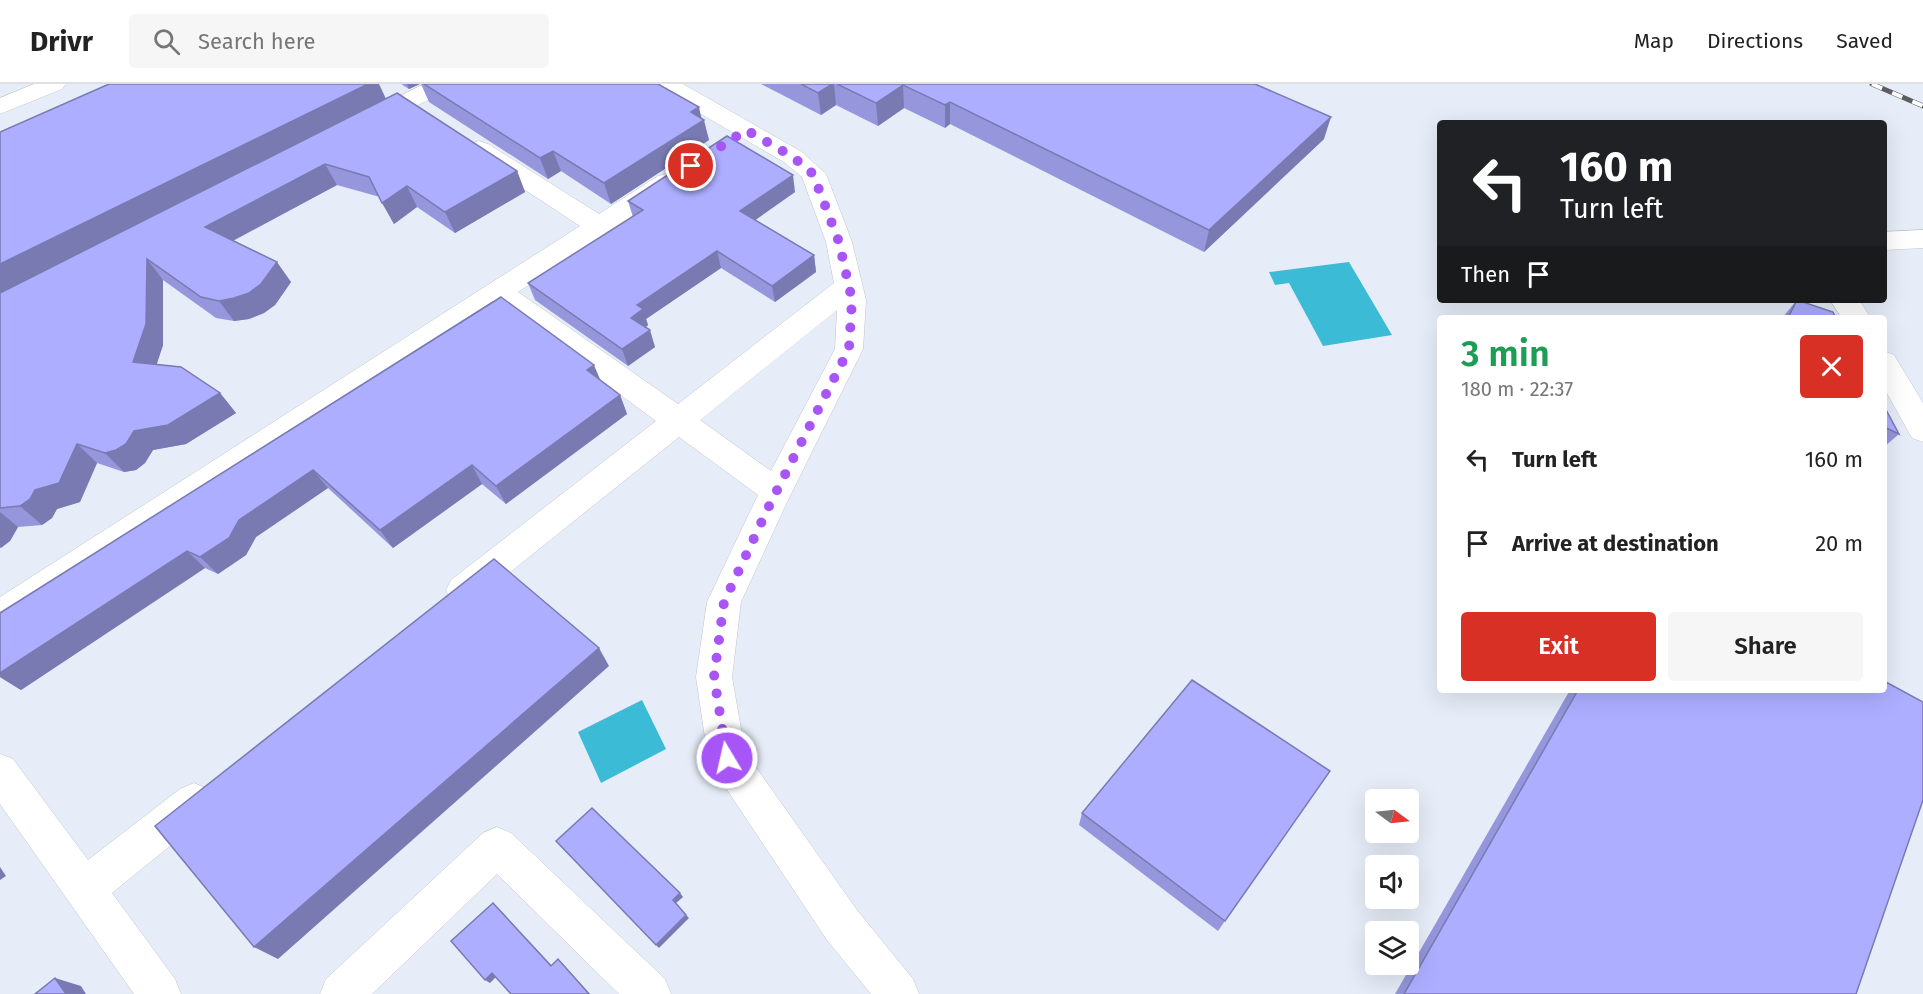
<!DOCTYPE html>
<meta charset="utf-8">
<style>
:root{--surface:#fff;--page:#f6f6f6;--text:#222;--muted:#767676;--line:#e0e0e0;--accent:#d93025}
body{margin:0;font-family:"Fira Sans",sans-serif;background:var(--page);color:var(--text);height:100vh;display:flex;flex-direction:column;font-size:22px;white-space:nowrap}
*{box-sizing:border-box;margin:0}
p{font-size:20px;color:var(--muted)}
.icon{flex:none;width:33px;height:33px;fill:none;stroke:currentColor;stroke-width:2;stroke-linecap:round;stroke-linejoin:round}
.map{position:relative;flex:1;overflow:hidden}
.side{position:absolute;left:1437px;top:231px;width:450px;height:378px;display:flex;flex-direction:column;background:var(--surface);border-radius:6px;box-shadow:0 6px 24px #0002}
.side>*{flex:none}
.hud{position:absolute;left:1437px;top:36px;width:450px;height:183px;border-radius:6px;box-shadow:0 6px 24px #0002;background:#202124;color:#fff;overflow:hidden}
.needle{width:39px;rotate:105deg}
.buttons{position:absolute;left:1365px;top:705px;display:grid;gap:12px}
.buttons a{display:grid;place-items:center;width:54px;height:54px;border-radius:6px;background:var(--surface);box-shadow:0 6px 24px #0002;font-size:30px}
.pin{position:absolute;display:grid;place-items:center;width:51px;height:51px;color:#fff;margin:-26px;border:3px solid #fff;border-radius:50%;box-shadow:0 2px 6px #0007}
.me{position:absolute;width:66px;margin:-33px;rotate:351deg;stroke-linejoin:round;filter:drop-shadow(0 0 4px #0008)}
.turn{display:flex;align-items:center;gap:21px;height:126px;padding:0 24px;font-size:27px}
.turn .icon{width:78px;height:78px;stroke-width:2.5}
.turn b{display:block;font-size:42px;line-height:51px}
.then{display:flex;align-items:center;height:57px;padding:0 24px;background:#0003;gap:12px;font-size:22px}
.round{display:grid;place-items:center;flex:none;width:63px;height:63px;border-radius:6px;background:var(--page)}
.overview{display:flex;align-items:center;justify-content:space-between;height:102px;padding:0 24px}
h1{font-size:36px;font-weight:600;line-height:45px;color:#1e9e55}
.primary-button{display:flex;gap:12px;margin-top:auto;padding:12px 24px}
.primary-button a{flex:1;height:69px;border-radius:6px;background:var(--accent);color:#fff;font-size:24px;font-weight:600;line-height:69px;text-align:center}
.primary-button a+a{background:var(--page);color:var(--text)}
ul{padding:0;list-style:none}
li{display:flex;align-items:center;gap:18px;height:84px;padding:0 24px}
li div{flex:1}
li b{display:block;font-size:22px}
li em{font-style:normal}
header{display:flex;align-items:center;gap:36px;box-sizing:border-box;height:84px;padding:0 30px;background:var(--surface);border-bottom:2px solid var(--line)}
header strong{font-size:28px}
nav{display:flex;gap:33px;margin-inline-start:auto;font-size:21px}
.search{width:420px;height:54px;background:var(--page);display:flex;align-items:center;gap:15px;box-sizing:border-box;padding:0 21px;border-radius:6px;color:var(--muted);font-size:22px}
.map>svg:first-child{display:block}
.built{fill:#e6edf8;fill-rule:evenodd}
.water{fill:#3cbbd7}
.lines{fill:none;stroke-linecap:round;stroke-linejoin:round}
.minor-casing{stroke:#c2c5c9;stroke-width:1}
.minor{fill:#fff;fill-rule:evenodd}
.rail-casing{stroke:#5c5d5f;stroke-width:5}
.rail{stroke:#fff;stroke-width:4;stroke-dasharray:11;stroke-linecap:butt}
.wall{fill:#9596db}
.shaded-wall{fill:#797ab2}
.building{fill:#adaeff;stroke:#797ab2;stroke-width:1.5}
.route{stroke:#a855f7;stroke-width:10;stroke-dasharray:0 18}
</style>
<header>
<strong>Drivr</strong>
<div class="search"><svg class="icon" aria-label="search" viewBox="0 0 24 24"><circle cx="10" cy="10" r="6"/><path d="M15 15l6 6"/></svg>Search here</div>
<nav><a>Map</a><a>Directions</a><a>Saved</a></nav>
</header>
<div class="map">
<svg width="1923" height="910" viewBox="0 0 1923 910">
<rect width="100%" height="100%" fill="#f6f8fd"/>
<!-- built -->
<path class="built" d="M0,0H1923V910H0ZM1440,39H1884V216H1440ZM1440,234H1884V606H1440ZM1376,716H1408V748H1376ZM1376,782H1408V814H1376ZM1376,848H1408V880H1376Z"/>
<!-- water -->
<g class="water">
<path d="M1349,178L1392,251L1323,262L1289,199L1275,201L1269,188Z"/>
<path d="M642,616L666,665L601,699L578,648Z"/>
</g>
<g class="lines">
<defs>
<g id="minor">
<path d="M34,0H66L62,5L0,30V14Z"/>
<path d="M424,0H454L450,5L378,41L370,43L362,41L358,36L362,31Z"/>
<path d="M654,0H683L802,68L826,90L852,158L866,216L863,265L787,418L741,518L732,593L745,668L857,826L913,895L919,910H871L827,856L714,686L708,674L696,593L707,518L758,411L679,353L475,516L463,520L451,516L446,506L451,496L656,337L498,221L12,542L0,546V513L580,142L470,70L467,65L470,60L479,57L488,60L599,130L658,92L667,90L676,92L680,98L676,104L518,208L678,320L834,199L826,158L802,93L784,78L658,5ZM837,226L835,265L771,387L700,336Z"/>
<path d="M1923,146V164L1884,166V148Z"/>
<path d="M1830,216H1859L1871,234H1842Z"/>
<path d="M1884,267L1894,271L1923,319V358L1912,354L1884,304Z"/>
<path d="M0,670L13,675L88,776L180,705L194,699L208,705L213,718L208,731L112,809L175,895L181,910H134L0,720Z"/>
<path d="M497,743L511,749L665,895L671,910H619L497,790L372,910H320L326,895L483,749Z"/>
</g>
</defs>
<!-- minor casing -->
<use href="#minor" class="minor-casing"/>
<!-- minor -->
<use href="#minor" class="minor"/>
<defs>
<path id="rail" d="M1872,0L1923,22"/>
</defs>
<!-- rail casing -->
<use href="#rail" class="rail-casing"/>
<!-- rail -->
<use href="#rail" class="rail"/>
</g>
<!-- wall -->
<g class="wall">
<path d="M401,0H420L409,5Z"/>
<path d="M421,0H658L702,34L709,56L611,120L561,87L548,95L429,18Z"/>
<path d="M761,0H1255L1324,55L1204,168L950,40L945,44L904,24L878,42L836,21L821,31Z"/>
<path d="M386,15L517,87L525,108L455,149L417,123L394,140L380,113L337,101L233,157L291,198L275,221L264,229L249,235L234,237L216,234L163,196V261L156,281L220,309L236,329L186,360L153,366L145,379L136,386L124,388L97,379L80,418L57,425L52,434L42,441L18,443L10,457L0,464V48Z"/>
<path d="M795,108L755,136L814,171L816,188L775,218L721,184L646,235L648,241L645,244L655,263L628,282L535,216L528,199L633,133L628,117Z"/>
<path d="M1797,216L1836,234H1782Z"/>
<path d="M493,217L620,311L627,330L506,420L482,400L393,464L328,404L256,453L246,471L218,490L205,484L21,606L0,593V529Z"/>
<path d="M1884,322L1899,350L1884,363Z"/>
<path d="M1570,606H1884L1856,910H1395Z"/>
<path d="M1330,687L1218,847L1079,741L1082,729Z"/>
</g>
<!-- shaded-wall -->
<g class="shaded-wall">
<path d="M368,0H379L387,17L0,210V180Z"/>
<path d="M407,0H420L409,5Z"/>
<path d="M832,0H834L836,21L821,31L818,9Z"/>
<path d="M903,1L904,24L878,42L876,19Z"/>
<path d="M950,18V40L945,44V21Z"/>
<path d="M699,23L702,37L704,36L709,56L611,120L604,99L691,28Z"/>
<path d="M1331,33L1324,55L1204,168L1209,146Z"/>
<path d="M553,67L561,87L548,95L540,74Z"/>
<path d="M325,80L337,101L219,164L205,143Z"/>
<path d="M517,87L525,108L455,149L445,128Z"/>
<path d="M793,91L795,108L744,144L740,127Z"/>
<path d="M407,102L417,123L394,140L382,119Z"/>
<path d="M717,167L721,184L646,235L648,241L637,250L631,234L637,221Z"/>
<path d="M814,171L816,188L775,218L772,202Z"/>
<path d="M147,175L163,196V261L151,298L133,278Z"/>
<path d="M277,178L291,198L275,221L264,229L249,235L234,237L219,217Z"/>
<path d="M650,246L655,263L628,282L622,265Z"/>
<path d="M594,281L602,300L587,286Z"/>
<path d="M220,309L236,329L186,360L153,366L145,379L136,386L124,388L105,369L134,347Z"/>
<path d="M620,311L627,330L506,420L496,402Z"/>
<path d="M77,360L97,379L80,418L57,425L52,434L42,441L20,422L35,406Z"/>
<path d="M472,381L482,400L393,464L380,446Z"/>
<path d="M313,386L328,404L256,453L246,471L218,490L200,473L239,436Z"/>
<path d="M0,428L18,443L10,457L1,464L0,463Z"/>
<path d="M187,467L205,484L21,606L0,593V589Z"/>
<path d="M599,564L609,582L278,875L254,863Z"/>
<path d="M0,783L6,792L0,796Z"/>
<path d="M680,809L683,813L675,820L673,816Z"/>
<path d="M493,819L497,823L555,885L551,882Z"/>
<path d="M686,831L689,834L659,864L656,861Z"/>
<path d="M558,875L562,879L590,910H589Z"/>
<path d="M492,889L497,892L490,899L485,896Z"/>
<path d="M55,894L81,902L86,910H66Z"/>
</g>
<!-- building -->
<g class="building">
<path d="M109,0H368L0,180V48Z"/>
<path d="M424,0H658L699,23L691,28L704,36L604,99L553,67L540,74Z"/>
<path d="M801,0H832L818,9Z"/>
<path d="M837,0H1255L1331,33L1209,146L950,18L945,21L903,1L876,19Z"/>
<path d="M397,9L517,87L445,128L407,102L382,119L369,93L325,80L205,143L277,178L261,200L249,209L234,214L219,217L201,213L147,175L146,240L133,278L181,283L220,309L168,341L134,347L126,360L116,366L105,369L77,360L59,399L35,406L30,415L20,422L0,424V209Z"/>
<path d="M727,52L793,91L740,127L814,171L772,202L717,167L637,221L643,225L631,234L650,246L622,265L528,199L643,126L628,117Z"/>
<path d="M501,213L594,281L587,286L620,311L496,402L472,381L380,446L313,386L239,436L229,454L200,473L187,467L0,589V529Z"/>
<path d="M1797,216L1833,228L1836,234H1788Z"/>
<path d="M1884,322L1899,350L1884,343Z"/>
<path d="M494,475L599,564L254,863L155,742Z"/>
<path d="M1192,596L1330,687L1225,837L1082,729Z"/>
<path d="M1884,597L1923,618V716L1856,910H1404L1578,606H1884Z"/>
<path d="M592,724L680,809L673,816L686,831L656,861L556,757Z"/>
<path d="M493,819L551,882L558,875L589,910H511L492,889L485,896L451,857Z"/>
<path d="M55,894L66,910H35Z"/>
</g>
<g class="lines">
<!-- route -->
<path class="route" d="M691,82L746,46L793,73L813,90L839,158L852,216L849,265L771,418L724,518L714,593L727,674"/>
</g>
</svg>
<div class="buttons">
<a><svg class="needle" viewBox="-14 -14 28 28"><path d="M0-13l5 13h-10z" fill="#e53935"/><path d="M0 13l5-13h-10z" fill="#767676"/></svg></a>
<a><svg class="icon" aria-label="sound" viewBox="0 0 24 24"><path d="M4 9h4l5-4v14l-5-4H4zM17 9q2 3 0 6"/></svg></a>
<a><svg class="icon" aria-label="layers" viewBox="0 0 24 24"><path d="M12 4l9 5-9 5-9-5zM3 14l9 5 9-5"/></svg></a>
</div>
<div class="pin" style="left:691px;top:82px;background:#d93025"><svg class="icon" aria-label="arrive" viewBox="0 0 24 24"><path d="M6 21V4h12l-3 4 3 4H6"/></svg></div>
<svg class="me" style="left:727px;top:674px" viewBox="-20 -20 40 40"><circle r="17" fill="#a855f7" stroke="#fff" stroke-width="3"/><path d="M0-11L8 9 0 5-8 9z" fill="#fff"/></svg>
<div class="hud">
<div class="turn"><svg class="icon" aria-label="left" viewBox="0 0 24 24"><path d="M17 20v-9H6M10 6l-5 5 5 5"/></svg><div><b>160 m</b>Turn left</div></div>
<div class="then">Then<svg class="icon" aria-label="arrive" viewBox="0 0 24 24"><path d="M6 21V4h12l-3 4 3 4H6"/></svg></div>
</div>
<section class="side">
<div class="overview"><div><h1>3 min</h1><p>180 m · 22:37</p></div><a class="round" style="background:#d93025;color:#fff"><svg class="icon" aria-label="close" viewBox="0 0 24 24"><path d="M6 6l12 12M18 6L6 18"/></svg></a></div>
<ul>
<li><svg class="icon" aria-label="left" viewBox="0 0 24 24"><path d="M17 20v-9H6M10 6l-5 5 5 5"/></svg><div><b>Turn left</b></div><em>160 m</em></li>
<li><svg class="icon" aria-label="arrive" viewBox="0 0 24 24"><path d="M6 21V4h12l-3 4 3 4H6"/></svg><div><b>Arrive at destination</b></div><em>20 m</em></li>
</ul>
<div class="primary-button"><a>Exit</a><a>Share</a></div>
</section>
</div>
